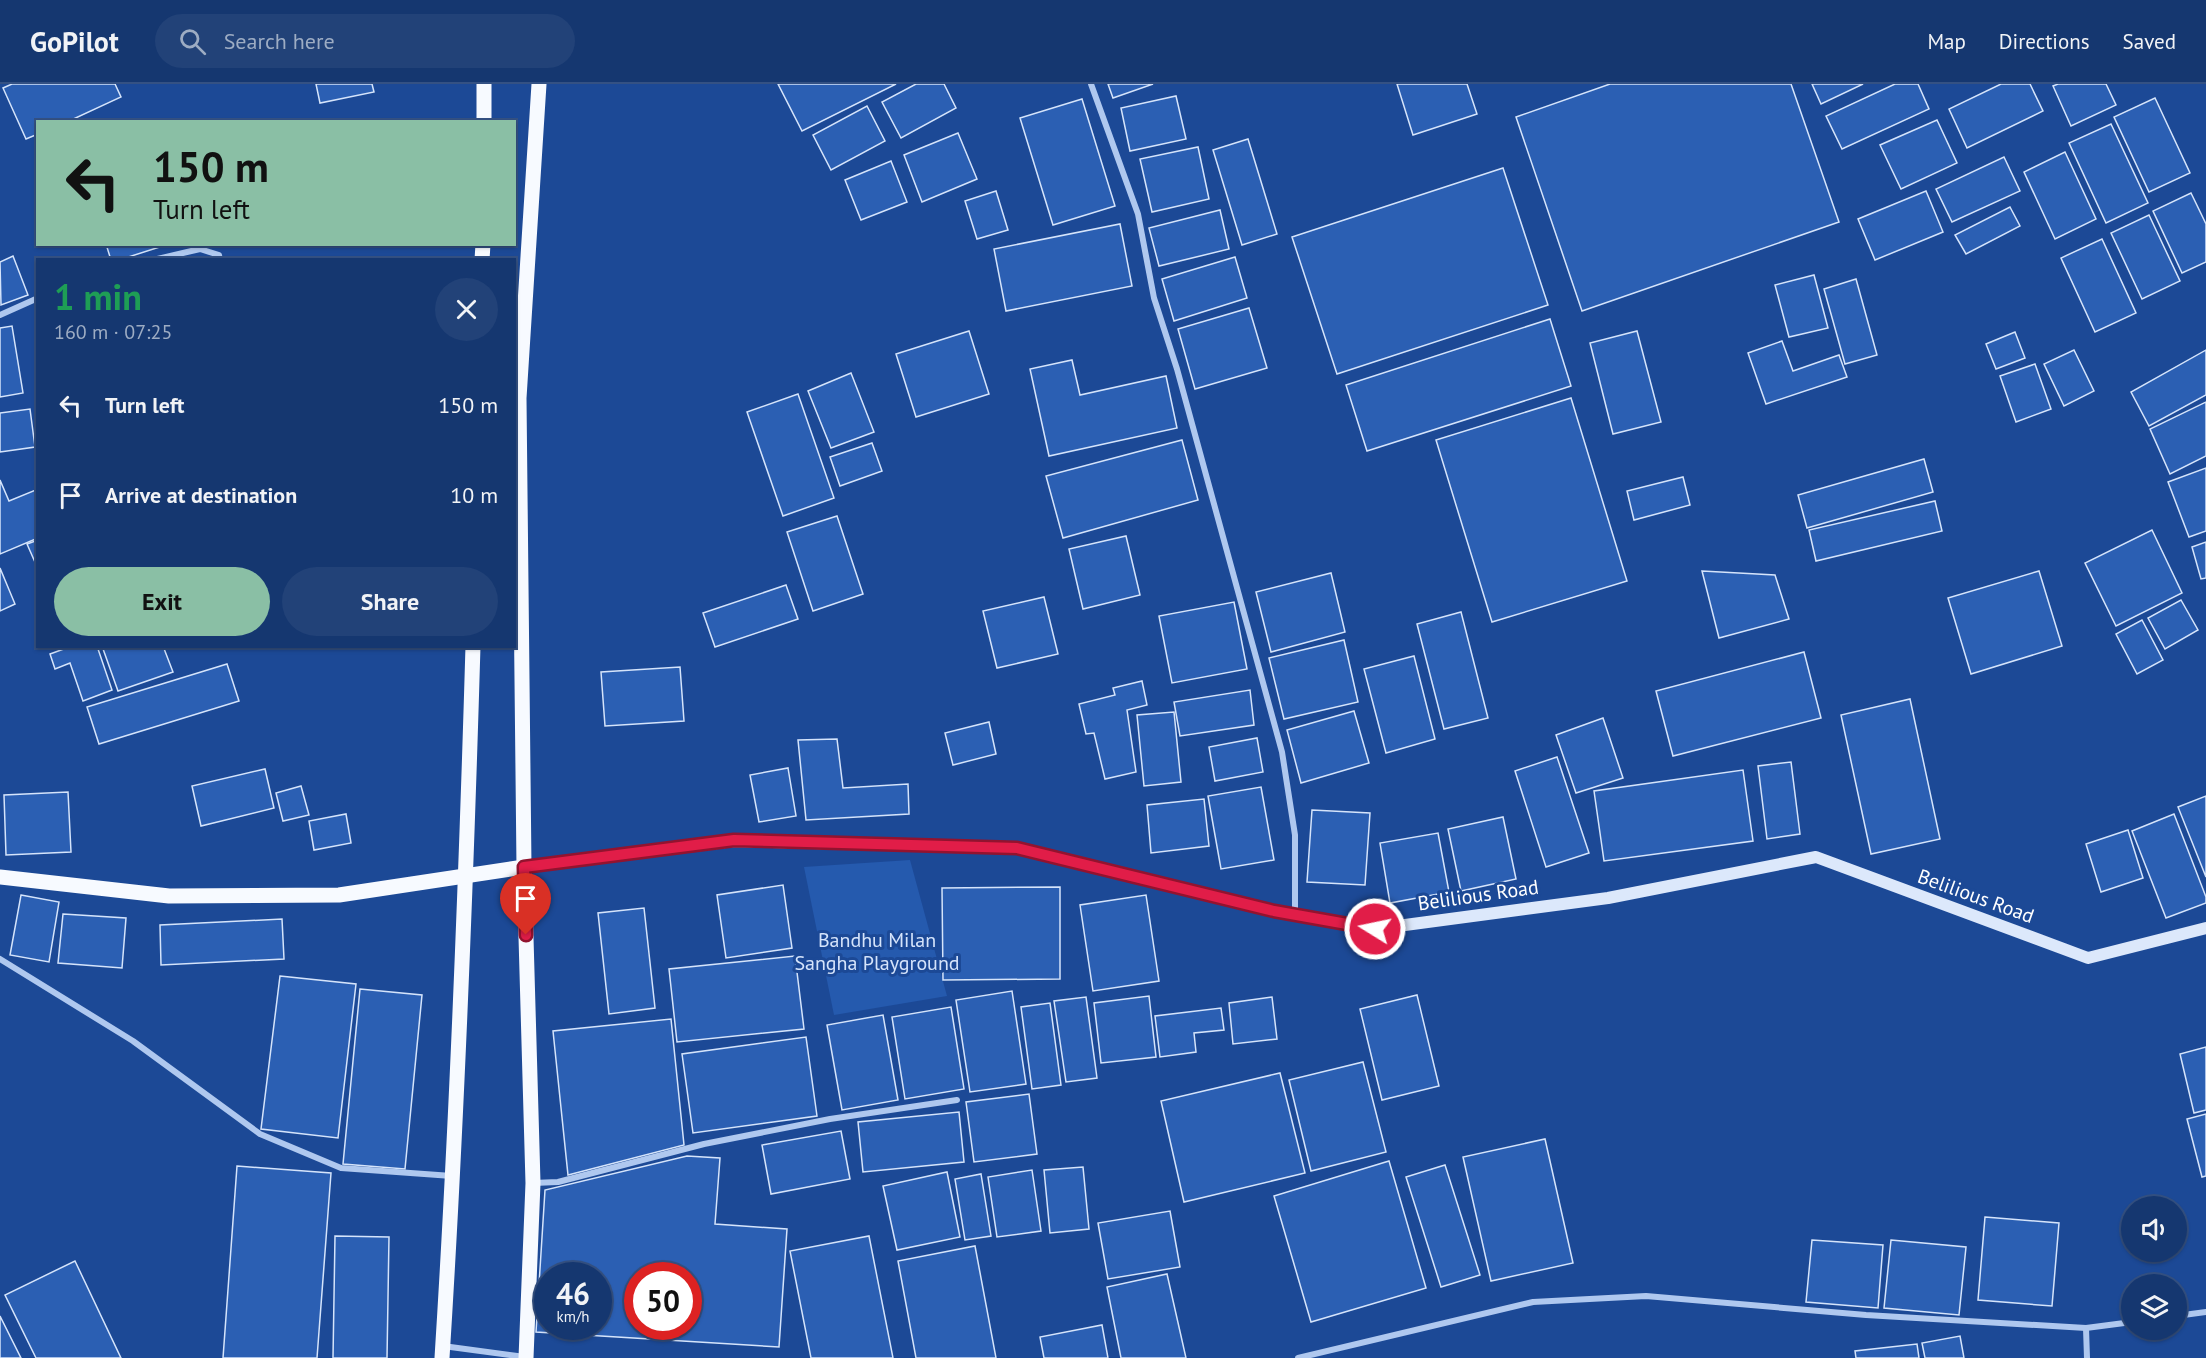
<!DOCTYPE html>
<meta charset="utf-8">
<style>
:root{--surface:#153770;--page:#224278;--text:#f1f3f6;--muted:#9dacc3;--line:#345183;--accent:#8abfa5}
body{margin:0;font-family:"PT Sans",sans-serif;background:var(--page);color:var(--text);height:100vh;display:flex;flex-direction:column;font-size:22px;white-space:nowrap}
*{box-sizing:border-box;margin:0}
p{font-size:20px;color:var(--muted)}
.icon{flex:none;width:33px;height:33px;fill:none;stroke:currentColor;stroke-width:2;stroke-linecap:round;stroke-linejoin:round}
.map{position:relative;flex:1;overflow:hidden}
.drawer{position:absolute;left:36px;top:174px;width:480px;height:390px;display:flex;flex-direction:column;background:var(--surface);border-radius:0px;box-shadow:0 2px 4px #0004,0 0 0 2px var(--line)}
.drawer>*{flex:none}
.top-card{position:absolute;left:36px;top:36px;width:480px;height:126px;border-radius:0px;box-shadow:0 2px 4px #0004,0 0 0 2px var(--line);background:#8abfa5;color:#111;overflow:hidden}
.tools{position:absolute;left:2121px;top:1112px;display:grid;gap:12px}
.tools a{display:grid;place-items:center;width:66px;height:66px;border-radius:50%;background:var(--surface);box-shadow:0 2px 4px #0004,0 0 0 2px var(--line);font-size:30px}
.speed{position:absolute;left:534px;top:1178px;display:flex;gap:12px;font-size:30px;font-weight:700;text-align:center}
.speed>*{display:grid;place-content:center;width:78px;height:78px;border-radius:50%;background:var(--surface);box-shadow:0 2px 4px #0004,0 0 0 2px var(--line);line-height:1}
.speed small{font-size:15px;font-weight:400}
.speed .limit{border:9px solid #d22;background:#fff;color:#111}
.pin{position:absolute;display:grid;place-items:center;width:51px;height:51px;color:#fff;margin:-62px -26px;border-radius:50% 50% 50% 0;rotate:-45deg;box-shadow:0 0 6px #0007}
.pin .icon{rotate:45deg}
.me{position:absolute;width:66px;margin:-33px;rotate:280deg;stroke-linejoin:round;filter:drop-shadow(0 0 4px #0008)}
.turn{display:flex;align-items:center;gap:21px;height:126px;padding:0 18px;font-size:27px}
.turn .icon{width:78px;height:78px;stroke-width:2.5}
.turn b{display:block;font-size:42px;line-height:51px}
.round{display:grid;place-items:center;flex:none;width:63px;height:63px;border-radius:32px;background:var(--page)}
.summary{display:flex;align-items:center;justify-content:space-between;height:102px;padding:0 18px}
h1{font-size:36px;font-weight:700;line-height:45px;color:#1e9e55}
.primary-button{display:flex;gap:12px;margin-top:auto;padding:12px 18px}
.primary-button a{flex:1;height:69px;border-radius:36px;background:var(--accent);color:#111;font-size:24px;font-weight:700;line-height:69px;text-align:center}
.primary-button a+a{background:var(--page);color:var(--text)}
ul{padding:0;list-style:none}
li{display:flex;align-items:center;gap:18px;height:90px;padding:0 18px}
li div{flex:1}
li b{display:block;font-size:22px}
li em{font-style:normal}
header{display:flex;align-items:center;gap:36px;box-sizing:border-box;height:84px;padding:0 30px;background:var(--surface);border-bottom:2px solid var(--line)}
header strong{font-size:28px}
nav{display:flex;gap:33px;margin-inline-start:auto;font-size:21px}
.search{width:420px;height:54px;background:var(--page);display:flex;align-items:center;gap:15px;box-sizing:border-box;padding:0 21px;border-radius:33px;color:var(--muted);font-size:22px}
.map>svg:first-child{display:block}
.green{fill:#255aae}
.building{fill:#2b5fb3;stroke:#d5e4fb;stroke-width:1.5;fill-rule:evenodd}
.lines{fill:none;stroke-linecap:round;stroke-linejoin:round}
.minor{stroke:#afc8ef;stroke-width:6}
.secondary{stroke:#dce8fb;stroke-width:12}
.primary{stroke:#f7faff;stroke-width:15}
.route-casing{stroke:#92132f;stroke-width:15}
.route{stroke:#e11d48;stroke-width:10}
.labels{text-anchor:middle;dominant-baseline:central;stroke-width:6;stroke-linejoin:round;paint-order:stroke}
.street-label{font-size:20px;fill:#fff;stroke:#1c4996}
.park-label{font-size:20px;fill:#d5e4fb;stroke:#1c4996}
</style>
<header>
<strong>GoPilot</strong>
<div class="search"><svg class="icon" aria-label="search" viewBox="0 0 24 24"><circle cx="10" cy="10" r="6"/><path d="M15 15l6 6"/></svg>Search here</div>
<nav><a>Map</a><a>Directions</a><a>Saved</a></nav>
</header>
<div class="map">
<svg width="2206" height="1274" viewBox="0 0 2206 1274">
<rect width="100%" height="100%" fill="#1c4996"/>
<!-- green -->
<path class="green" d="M910,776L947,912L834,931L804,783Z"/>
<!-- building -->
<g class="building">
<path d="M12,0H115L121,13L67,38H38V50L26,55L3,4Z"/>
<path d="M316,0H372L374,8L320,19Z"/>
<path d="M778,0H896L802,47Z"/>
<path d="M916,0H944L956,24L901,54L882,18Z"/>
<path d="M1108,0H1153L1113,14Z"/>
<path d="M1397,0H1467L1477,30L1413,51Z"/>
<path d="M1610,0H1791L1839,138L1582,227L1516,33Z"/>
<path d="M1812,0H1863L1821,20Z"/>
<path d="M1895,0H1918L1929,25L1842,65L1826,32Z"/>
<path d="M2001,0H2030L2043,27L1967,64L1949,25Z"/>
<path d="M2058,0H2106L2116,21L2071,42L2053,2Z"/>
<path d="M1176,12L1186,55L1130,67L1121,24Z"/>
<path d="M2155,14L2190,89L2149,108L2114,33Z"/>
<path d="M1082,15L1115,122L1053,141L1020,34Z"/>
<path d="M867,22L885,57L831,86L813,51Z"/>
<path d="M1937,36L1957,79L1901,105L1880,61Z"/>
<path d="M2111,40L2148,119L2106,139L2069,59Z"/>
<path d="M958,49L977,95L922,118L904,71Z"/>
<path d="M1248,55L1277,150L1242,161L1213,66Z"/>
<path d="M1198,63L1209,115L1152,128L1140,75Z"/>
<path d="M2065,68L2096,135L2055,155L2024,88Z"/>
<path d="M2004,73L2020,107L1952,138L1936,105Z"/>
<path d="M891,77L907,118L861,136L845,96Z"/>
<path d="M1503,84L1548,221L1337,290L1292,153Z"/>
<path d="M996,107L1008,146L977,155L965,117Z"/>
<path d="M1926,107L1943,148L1875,176L1858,135Z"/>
<path d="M2191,109L2206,140V178L2182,189L2153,127Z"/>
<path d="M2010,123L2020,142L1966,170L1955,151Z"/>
<path d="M1220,126L1229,165L1159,182L1149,144Z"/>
<path d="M2149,131L2180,197L2142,215L2111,149Z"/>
<path d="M1120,140L1132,202L1006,227L994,165Z"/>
<path d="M2102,155L2136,229L2095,248L2061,174Z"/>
<path d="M106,160H169L119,176H111Z"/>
<path d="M13,172L28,211L1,221L0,178Z"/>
<path d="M1235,173L1247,214L1174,237L1162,195Z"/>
<path d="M1814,191L1828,244L1789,253L1775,201Z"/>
<path d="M1856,195L1877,271L1845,280L1824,205Z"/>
<path d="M1249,224L1267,284L1195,305L1178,245Z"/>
<path d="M1550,235L1571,302L1367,367L1346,301Z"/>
<path d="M12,242L23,309L0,313V244Z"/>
<path d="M969,247L989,310L916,333L896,270Z"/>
<path d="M1637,247L1661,338L1613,350L1590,259Z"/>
<path d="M2015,248L2025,274L1996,285L1986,260Z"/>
<path d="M1782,257L1793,287L1839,271L1847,293L1766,320L1748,269Z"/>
<path d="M2074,266L2094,307L2064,322L2044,280Z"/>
<path d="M2206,266V311L2149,342L2131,308Z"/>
<path d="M1072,276L1080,311L1166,292L1177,344L1049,372L1030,285Z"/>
<path d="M2035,280L2051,325L2016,338L2000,292Z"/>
<path d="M851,289L874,348L831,364L808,307Z"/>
<path d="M798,310L834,414L783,432L747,328Z"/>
<path d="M1571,314L1627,497L1492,538L1436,356Z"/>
<path d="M2206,318V372L2170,390L2150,345Z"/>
<path d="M30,325L35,363L0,368V329Z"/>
<path d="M1182,356L1198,416L1063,454L1046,392Z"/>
<path d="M872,359L882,387L840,402L830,373Z"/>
<path d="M1924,375L1933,408L1807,444L1798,411Z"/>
<path d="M2206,384V447L2189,453L2168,398Z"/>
<path d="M1683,393L1690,421L1634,436L1627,407Z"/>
<path d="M0,396L9,417L38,405V454L0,470Z"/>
<path d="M1935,417L1942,447L1816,477L1809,446Z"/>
<path d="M837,432L863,510L813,527L787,448Z"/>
<path d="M2152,446L2182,509L2116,542L2085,479Z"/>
<path d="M1126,452L1140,511L1083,525L1069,465Z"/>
<path d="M38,456V485L27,460Z"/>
<path d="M2206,458V494L2201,495L2192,463Z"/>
<path d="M0,484L15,520L0,527Z"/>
<path d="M1702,487L1775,491L1789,535L1719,554Z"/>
<path d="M2039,487L2062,562L1971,590L1948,514Z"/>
<path d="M1331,489L1345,548L1271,568L1256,508Z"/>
<path d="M786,501L798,535L715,563L703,529Z"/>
<path d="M1044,513L1058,570L997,584L983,527Z"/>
<path d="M2181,516L2198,546L2165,565L2148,534Z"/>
<path d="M1234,518L1247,585L1172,599L1159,532Z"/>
<path d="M1461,528L1488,634L1444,645L1417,540Z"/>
<path d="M2142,536L2163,576L2137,590L2116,550Z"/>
<path d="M1344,556L1358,618L1284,635L1269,574Z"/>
<path d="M72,562H97L112,606L83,617L70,579L55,585L50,570Z"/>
<path d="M102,562H163L173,588L118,607Z"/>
<path d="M1804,568L1821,634L1673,672L1656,607Z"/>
<path d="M1414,572L1435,655L1386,669L1364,585Z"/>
<path d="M227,580L239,617L99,660L87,623Z"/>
<path d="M680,583L684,637L605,642L601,588Z"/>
<path d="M1142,597L1147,621L1127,626L1136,688L1105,695L1094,649L1086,650L1079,620L1115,611L1113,604Z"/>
<path d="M1250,606L1254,641L1180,652L1174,618Z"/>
<path d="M1910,615L1940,755L1871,770L1841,631Z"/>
<path d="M1354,627L1369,679L1301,699L1287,646Z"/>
<path d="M1174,628L1181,698L1144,702L1137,631Z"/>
<path d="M1603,634L1623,694L1576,709L1556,651Z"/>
<path d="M989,638L996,670L953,681L945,649Z"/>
<path d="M1257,654L1263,688L1215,697L1209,663Z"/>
<path d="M837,655L843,704L908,700L909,730L806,736L798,656Z"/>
<path d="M1557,673L1589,769L1546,783L1515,687Z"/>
<path d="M1791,678L1800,750L1767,755L1758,682Z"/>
<path d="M788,684L796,732L759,738L750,691Z"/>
<path d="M265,685L274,724L201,742L192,702Z"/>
<path d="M1743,686L1753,757L1604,777L1594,707Z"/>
<path d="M301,702L309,731L283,737L276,709Z"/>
<path d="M1261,703L1274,776L1221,785L1208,712Z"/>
<path d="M68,708L71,768L6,771L4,711Z"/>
<path d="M2206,712V793L2178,723Z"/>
<path d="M1204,715L1209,762L1151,769L1147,721Z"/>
<path d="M1312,726L1370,729L1365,801L1307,798Z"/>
<path d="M346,730L351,759L314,766L309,737Z"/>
<path d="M2174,730L2206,813V819L2166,834L2132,747Z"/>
<path d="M1503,733L1516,795L1461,807L1448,745Z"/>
<path d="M2128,746L2143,794L2101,808L2086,760Z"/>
<path d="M1438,749L1449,808L1390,819L1380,759Z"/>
<path d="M783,801L792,864L726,874L717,811Z"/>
<path d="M1060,803V895L943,896L942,804Z"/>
<path d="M21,811L59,818L49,878L10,871Z"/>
<path d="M1146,811L1159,897L1093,907L1080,821Z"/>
<path d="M644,824L655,924L609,930L598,829Z"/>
<path d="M63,830L126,834L122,884L58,879Z"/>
<path d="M282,835L284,875L161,881L160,841Z"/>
<path d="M795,872L804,945L677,958L669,885Z"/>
<path d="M280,892L356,900L338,1054L261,1045Z"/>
<path d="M360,905L422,911L405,1085L343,1080Z"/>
<path d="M1012,907L1026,1000L970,1008L956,916Z"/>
<path d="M1417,911L1439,1002L1382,1016L1360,925Z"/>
<path d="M1149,912L1156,973L1101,979L1094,919Z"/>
<path d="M1086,913L1097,994L1066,998L1054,917Z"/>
<path d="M1272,913L1277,955L1233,960L1229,919Z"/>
<path d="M1050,919L1061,1001L1032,1005L1021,923Z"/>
<path d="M951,923L964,1005L905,1015L892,933Z"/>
<path d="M1221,924L1224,946L1194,949L1196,968L1160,973L1155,932Z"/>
<path d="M883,931L898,1016L842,1026L827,941Z"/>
<path d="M671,935L684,1061L568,1091L553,947Z"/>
<path d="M806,953L817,1032L693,1049L682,970Z"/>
<path d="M2206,963V1026L2194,1029L2180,970Z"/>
<path d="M1363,978L1386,1068L1311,1087L1289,996Z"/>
<path d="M1280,989L1305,1089L1184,1118L1161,1017Z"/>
<path d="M1029,1010L1037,1070L974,1078L966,1018Z"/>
<path d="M959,1028L964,1078L863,1088L858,1038Z"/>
<path d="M2206,1030V1092L2202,1093L2187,1035Z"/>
<path d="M841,1047L850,1095L771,1110L762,1061Z"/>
<path d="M1545,1055L1573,1179L1491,1197L1463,1073Z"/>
<path d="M687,1072L720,1074L715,1140L787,1145L779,1263L536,1248L545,1106ZM548,1191H598V1242H548ZM638,1191H688V1242H638Z"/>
<path d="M1389,1077L1426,1204L1311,1238L1274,1112Z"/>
<path d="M1445,1081L1480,1191L1441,1203L1406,1093Z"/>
<path d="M237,1082L331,1089L317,1274H223Z"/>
<path d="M1083,1083L1089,1145L1050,1149L1044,1086Z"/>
<path d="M1032,1086L1041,1147L997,1153L988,1093Z"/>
<path d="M947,1088L960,1153L897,1166L883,1102Z"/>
<path d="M981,1090L991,1152L965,1156L955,1095Z"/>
<path d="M1170,1127L1180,1183L1108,1195L1098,1139Z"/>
<path d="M1985,1133L2059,1139L2052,1222L1978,1216Z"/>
<path d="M335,1152L389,1153L387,1274H333Z"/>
<path d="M869,1152L893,1274H811L790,1167Z"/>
<path d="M1812,1156L1883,1161L1878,1224L1806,1218Z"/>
<path d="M1891,1156L1966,1163L1959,1231L1884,1224Z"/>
<path d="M975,1162L996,1274H916L898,1177Z"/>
<path d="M75,1177L121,1274H36L5,1211Z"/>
<path d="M1167,1190L1186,1274H1121L1107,1203Z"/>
<path d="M0,1232L21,1274H0Z"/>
<path d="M1102,1241L1108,1274H1044L1040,1253Z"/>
<path d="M1960,1252L1964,1274H1925L1922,1259Z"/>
<path d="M1917,1260L1919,1274H1856L1855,1267Z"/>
</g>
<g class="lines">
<!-- minor -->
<g class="minor">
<path d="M1091,0L1138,130L1154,214L1177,285L1282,668L1295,751V831"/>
<path d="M153,176L200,165L219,171L220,176"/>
<path d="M0,231L38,214"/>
<path d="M0,875L133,957L260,1050L341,1084L452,1092"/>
<path d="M533,1099L558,1098L704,1060L830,1035L957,1016"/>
<path d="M2176,1232L2206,1228"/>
<path d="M2086,1244L2087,1274"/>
<path d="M443,1262L525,1273"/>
<path d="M1298,1274L1533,1218L1646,1212L1866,1231L2086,1244L2132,1238"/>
</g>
<!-- secondary -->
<path class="secondary" d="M524,783L733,757L1017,764L1274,827L1375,845L1608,814L1816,773L2088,874L2206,844"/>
<!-- primary -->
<g class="primary">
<path d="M484,38V0"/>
<path d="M482,176L483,160"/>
<path d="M0,793L169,812L339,811L524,783"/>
<path d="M442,1274C457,1037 466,800 473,562"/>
<path d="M526,1274L533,1099L524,783L519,314L539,0"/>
</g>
</g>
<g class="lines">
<defs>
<path id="route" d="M526,851L524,783L734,756L1017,764L1274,827L1375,845"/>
</defs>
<!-- route casing -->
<use href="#route" class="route-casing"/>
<!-- route -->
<use href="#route" class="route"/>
</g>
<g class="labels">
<!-- street labels -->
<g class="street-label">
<text transform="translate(1478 811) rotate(-8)">Belilious Road</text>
<text transform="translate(1976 812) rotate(20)">Belilious Road</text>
</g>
<!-- park labels -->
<g class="park-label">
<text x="877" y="856">Bandhu Milan<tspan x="877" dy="23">Sangha Playground</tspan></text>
</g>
</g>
</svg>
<div class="tools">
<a><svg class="icon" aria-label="sound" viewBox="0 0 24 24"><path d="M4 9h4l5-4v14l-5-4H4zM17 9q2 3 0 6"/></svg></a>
<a><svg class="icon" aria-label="layers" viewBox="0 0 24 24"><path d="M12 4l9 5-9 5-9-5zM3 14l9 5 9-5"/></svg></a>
</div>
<div class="speed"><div>46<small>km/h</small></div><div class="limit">50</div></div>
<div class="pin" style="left:526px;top:851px;background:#d93025"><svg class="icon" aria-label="arrive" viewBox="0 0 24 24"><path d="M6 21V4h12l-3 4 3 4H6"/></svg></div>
<svg class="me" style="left:1375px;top:845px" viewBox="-20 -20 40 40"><circle r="17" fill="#e11d48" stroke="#fff" stroke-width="3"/><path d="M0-11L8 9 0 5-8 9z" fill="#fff"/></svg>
<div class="top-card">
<div class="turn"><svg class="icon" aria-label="left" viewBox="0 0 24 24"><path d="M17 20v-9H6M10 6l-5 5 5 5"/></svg><div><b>150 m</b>Turn left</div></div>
</div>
<section class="drawer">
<div class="summary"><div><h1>1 min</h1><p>160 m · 07:25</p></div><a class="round"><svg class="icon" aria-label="close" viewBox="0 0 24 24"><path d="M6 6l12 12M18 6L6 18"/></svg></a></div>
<ul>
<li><svg class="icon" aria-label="left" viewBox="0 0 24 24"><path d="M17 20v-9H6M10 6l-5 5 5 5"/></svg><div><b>Turn left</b></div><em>150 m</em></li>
<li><svg class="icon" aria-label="arrive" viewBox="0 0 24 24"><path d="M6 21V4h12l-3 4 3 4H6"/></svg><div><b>Arrive at destination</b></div><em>10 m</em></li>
</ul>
<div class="primary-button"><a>Exit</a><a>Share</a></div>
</section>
</div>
